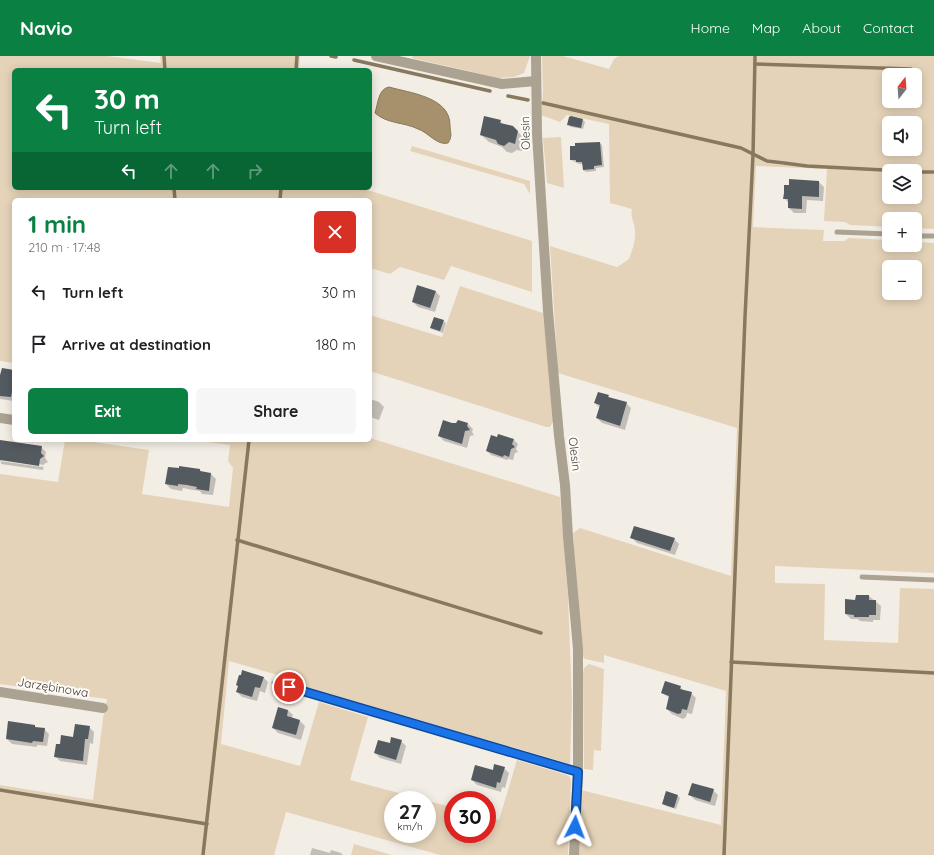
<!DOCTYPE html>
<meta charset="utf-8">
<style>
:root{--surface:#fff;--page:#f6f6f6;--text:#202124;--muted:#757577;--accent:#0b8043}
body{margin:0;font-family:Quicksand,sans-serif;background:var(--page);color:var(--text);height:100vh;display:flex;flex-direction:column;font-size:15px;white-space:nowrap}
*{box-sizing:border-box;margin:0}
p{font-size:13px;color:var(--muted)}
.icon{flex:none;width:22px;height:22px;fill:none;stroke:currentColor;stroke-width:2;stroke-linecap:round;stroke-linejoin:round}
.map{position:relative;flex:1;overflow:hidden}
.details{position:absolute;left:12px;top:142px;width:360px;height:244px;display:flex;flex-direction:column;background:var(--surface);border-radius:6px;box-shadow:0 2px 10px #0003}
.details>*{flex:none}
.top-card{position:absolute;left:12px;top:12px;width:360px;height:122px;border-radius:6px;box-shadow:0 2px 10px #0003;background:#0b8043;color:#fff;overflow:hidden}
.needle{width:26px;rotate:17deg}
.fabs{position:absolute;left:882px;top:12px;display:grid;gap:8px}
.fabs a{display:grid;place-items:center;width:40px;height:40px;border-radius:6px;background:var(--surface);box-shadow:0 2px 10px #0003;font-size:20px}
.speed{position:absolute;left:384px;top:735px;display:flex;gap:8px;font-size:20px;font-weight:700;text-align:center}
.speed>*{display:grid;place-content:center;width:52px;height:52px;border-radius:50%;background:var(--surface);box-shadow:0 2px 10px #0003;line-height:1}
.speed small{font-size:10px;font-weight:400}
.speed .limit{border:6px solid #d22;background:#fff;color:#111}
.pin{position:absolute;display:grid;place-items:center;width:34px;height:34px;color:#fff;margin:-17px;border:2px solid #fff;border-radius:50%;box-shadow:0 1px 4px #0007}
.me{position:absolute;width:44px;margin:-22px;rotate:3deg;stroke-linejoin:round;filter:drop-shadow(0 0 3px #0008)}
.turn{display:flex;align-items:center;gap:14px;height:84px;padding:0 16px;font-size:18px}
.turn .icon{width:52px;height:52px;stroke-width:2.5}
.turn b{display:block;font-size:28px;line-height:34px}
.lanes{display:flex;align-items:center;height:38px;padding:0 16px;background:#0003;justify-content:center;gap:20px;direction:ltr}
.lanes .off{opacity:.35}
.round{display:grid;place-items:center;flex:none;width:42px;height:42px;border-radius:6px;background:var(--page)}
.headline{display:flex;align-items:center;justify-content:space-between;height:68px;padding:0 16px}
h1{font-size:24px;font-weight:800;line-height:30px;color:var(--accent)}
.action{display:flex;gap:8px;margin-top:auto;padding:8px 16px}
.action a{flex:1;height:46px;border-radius:6px;background:var(--accent);color:#fff;font-size:16px;font-weight:800;line-height:46px;text-align:center}
.action a+a{background:var(--page);color:var(--text)}
ul{padding:0;list-style:none}
li{display:flex;align-items:center;gap:12px;height:52px;padding:0 16px}
li div{flex:1}
li b{display:block;font-size:15px}
li em{font-style:normal}
header{display:flex;align-items:center;gap:24px;box-sizing:border-box;height:56px;padding:0 20px;background:var(--accent);color:#fff}
header strong{font-size:19px}
nav{display:flex;gap:22px;margin-inline-start:auto;font-size:14px}
.map>svg:first-child{display:block}
.green{fill:#e4d3b8;fill-rule:evenodd}
.water{fill:#a7916d;stroke:#88785d}
.shadow{fill:#0003;fill-rule:evenodd}
.lines{fill:none;stroke-linecap:round;stroke-linejoin:round}
.stream{stroke:#88785d;stroke-width:3.5}
.building{fill:#535a60}
.service{stroke:#aca291;stroke-width:5}
.minor{stroke:#aca291;stroke-width:10}
.route-casing{stroke:#114b97;stroke-width:10}
.route{stroke:#1a73e8;stroke-width:7}
.labels{text-anchor:middle;dominant-baseline:central;stroke-width:4;stroke-linejoin:round;paint-order:stroke}
.street-label{font-size:12px;fill:#3f3c39;stroke:#fffbf6}
</style>
<header>
<strong>Navio</strong>
<nav><a>Home</a><a>Map</a><a>About</a><a>Contact</a></nav>
</header>
<div class="map">
<svg width="934" height="799" viewBox="0 0 934 799">
<rect width="100%" height="100%" fill="#f3eee5"/>
<!-- green -->
<g class="green">
<path d="M0,0H107L161,7L160,0H300L299,14H14V132H361L532,185V236L451,210L444,224L400,211L390,218L370,212V144H14V307L0,305Z"/>
<path d="M413,0H530L524,17L514,21L499,22L412,2Z"/>
<path d="M542,0H563L609,13L614,3L619,0H934V173L915,172V163H889V171L850,169L845,166L824,165L827,113L756,110L753,171L824,174L823,185H844L849,182L889,184V189H915V186L934,187V517L775,510V527L825,528L824,584L898,587L900,532L934,533V799H579L581,734L721,769L726,635L604,599V607L585,603L581,598L573,477L580,472L731,520L737,372L558,317L550,190L617,211L629,203C632,195 636,184 635,175C635,166 630,163 632,153L610,147L609,68L567,59L560,66L541,59L543,36ZM889,19H915V45H889ZM889,67H915V93H889ZM889,115H915V141H889ZM889,211H915V237H889Z"/>
<path d="M561,81L564,132L547,127L543,82Z"/>
<path d="M412,90L530,125V138L524,128L410,95Z"/>
<path d="M460,230L543,257L554,364L550,371H546L370,315V259L442,281Z"/>
<path d="M370,382L560,441L568,540L572,644L570,708L297,628L292,623L229,605L221,688L300,710L319,646L368,661L350,724L425,744H393V778H427V745L453,751V778H487V761L499,764L517,704L567,719L570,721L571,727L568,799H440L286,756L274,799H0V729L93,744L103,662L107,643L0,628V418L58,426L65,384H80L149,394L142,438L229,451L233,412L228,405L230,389L193,384H370Z"/>
<path d="M589,608L604,613L601,695L594,694L593,714L584,713L583,617L584,612Z"/>
<path d="M354,788L392,799H351Z"/>
</g>
<!-- water -->
<path class="water" d="M389,31C410,37 450,41 450,69C450,76 453,80 448,87C437,90 428,76 418,73C404,66 387,68 375,57C378,48 378,33 389,31Z"/>
<!-- shadow -->
<g class="shadow">
<path d="M583,64L585,66L583,73L571,71L568,68Z"/>
<path d="M500,65L504,69L518,76L525,83L522,95L517,94L512,97L507,96L502,91L489,86L481,79Z"/>
<path d="M600,87L602,89L604,111L596,112V115L586,116L583,114V108H579L571,104Z"/>
<path d="M819,126L824,131L823,145L807,144L806,157H794L789,152V147L784,142Z"/>
<path d="M435,235L440,240L435,256L418,251L413,246Z"/>
<path d="M443,265L446,267L443,277L434,274L431,272Z"/>
<path d="M3,314L14,315V345L0,343V319H2Z"/>
<path d="M608,340L611,342L626,347L631,352L625,374L602,367L597,362L600,352L595,347Z"/>
<path d="M370,343L379,346L384,351L379,364L370,361Z"/>
<path d="M468,368L473,373L472,376L474,379L470,380L467,392L444,385L439,380L457,369Z"/>
<path d="M498,382L513,383L518,388L516,393L518,396L515,397L513,404L508,403L507,404L491,399L487,395Z"/>
<path d="M0,385L41,391L46,396L45,402L48,406L44,408L43,414L1,408ZM0,403L44,409L43,411L0,405Z"/>
<path d="M180,411L200,414L203,417L211,418L216,423L213,439L202,438L200,435L193,434L183,432L182,435L171,433L166,428L180,413Z"/>
<path d="M632,482L674,483L679,488L675,499L637,487Z"/>
<path d="M869,540L881,550L880,564H873V566L860,565L858,563H851L846,558L856,545Z"/>
<path d="M263,621L268,626L265,637L260,635L257,645L242,641L237,636Z"/>
<path d="M680,631L684,635L691,637L696,642L692,658L687,657L686,661L683,663L672,658L667,653L670,642L662,637Z"/>
<path d="M288,654L293,659L292,662L300,665L305,670L301,684L278,677L273,672Z"/>
<path d="M34,670L37,672L44,673L49,678L47,690L37,689V691L12,688L7,683Z"/>
<path d="M89,671L94,676L93,688L90,687L87,709L60,705L55,700L61,689Z"/>
<path d="M401,685L406,690L401,708L380,702L375,697L390,688Z"/>
<path d="M504,712L509,717L505,732L502,731L501,736L477,729L472,724Z"/>
<path d="M713,734L718,739L715,750L695,744L690,739Z"/>
<path d="M678,740L680,742L676,753L666,750L663,748Z"/>
<path d="M312,792L330,797L331,794L341,797L343,799H310Z"/>
</g>
<g class="lines">
<!-- stream -->
<g class="stream">
<path d="M164,0L165,14"/>
<path d="M331,0L336,1"/>
<path d="M354,4L490,35"/>
<path d="M755,8L911,13"/>
<path d="M296,14L297,0"/>
<path d="M508,40L528,44"/>
<path d="M543,47L741,92L767,105L784,107L807,110L903,115"/>
<path d="M915,116H934"/>
<path d="M174,132L175,144"/>
<path d="M280,144L281,132"/>
<path d="M237,484L541,577"/>
<path d="M731,606L934,617"/>
<path d="M0,734L207,768"/>
<path d="M203,799L249,384"/>
<path d="M724,799L745,261L753,99L755,0"/>
</g>
</g>
<!-- building -->
<g class="building">
<path d="M484,60L501,64L500,67L513,70L518,75L515,88L509,86L504,90L498,88L496,84L480,79Z"/>
<path d="M571,60L583,63L581,72L567,69L569,61Z"/>
<path d="M600,86L602,109L594,110V113L583,114L582,106H576V104H570V90H575V87Z"/>
<path d="M789,123L819,125V141L802,140V153L788,152V143H783L784,137V129H789Z"/>
<path d="M417,229L436,235L430,252L412,246Z"/>
<path d="M434,261L444,264L440,275L430,272Z"/>
<path d="M2,312L14,314L13,327H14V336H12L11,341L0,340V319Z"/>
<path d="M598,336L609,339L608,341L627,346L620,370L596,362L600,349L594,347Z"/>
<path d="M443,364L452,367H456L458,364L468,367L467,370L470,374L465,375L462,388L438,380Z"/>
<path d="M498,378L514,383L512,388L515,391L511,393L509,401L504,399L503,401L486,395L491,379L497,381Z"/>
<path d="M0,384L42,390L41,397L44,400L40,403L39,410L0,404Z"/>
<path d="M179,410L200,413V415L211,417L209,435L196,433L197,431L187,429L178,428V430L165,428L168,411L179,412Z"/>
<path d="M634,470L675,482L670,495L630,482Z"/>
<path d="M856,539H869V544H876V559H869V561H854V559L845,558V543L855,544Z"/>
<path d="M242,614L264,621L260,632L255,631L252,641L236,636L238,630L236,629L239,619H241Z"/>
<path d="M665,625L681,630L680,633L692,636L687,654L682,653L681,657L678,658L666,653L669,640L661,637Z"/>
<path d="M278,651L288,654L287,660L300,664L296,679L272,672Z"/>
<path d="M8,665L35,669V671L45,672L43,686L33,685L32,687L6,683Z"/>
<path d="M75,668L90,670L88,683H85L83,705L54,701L56,688H60L61,679L73,681Z"/>
<path d="M391,681L402,684L396,704L374,697L378,684L390,687Z"/>
<path d="M494,708L505,711L500,727L497,726L496,732L471,724L475,709L493,714Z"/>
<path d="M692,727L714,733L710,746L688,739Z"/>
<path d="M666,735L678,739L674,752L662,748Z"/>
</g>
<g class="lines">
<!-- service -->
<g class="service">
<path d="M837,176L889,178"/>
<path d="M915,180H934"/>
<path d="M862,521L934,524"/>
<path d="M274,627L578,716"/>
</g>
<!-- minor -->
<g class="minor">
<path d="M376,0L502,28L536,25"/>
<path d="M536,0L537,78L548,255L559,380L565,429L568,481L578,593V716L574,799"/>
<path d="M0,362L14,364"/>
<path d="M0,636L103,652"/>
</g>
</g>
<g class="lines">
<defs>
<path id="route" d="M289,631L578,716L575,771"/>
</defs>
<!-- route casing -->
<use href="#route" class="route-casing"/>
<!-- route -->
<use href="#route" class="route"/>
</g>
<g class="labels">
<!-- street labels -->
<g class="street-label">
<text transform="translate(525 77) rotate(-92)">Olesin</text>
<text transform="translate(575 398) rotate(83)">Olesin</text>
<text transform="translate(53 631) rotate(9)">Jarzębinowa</text>
</g>
</g>
</svg>
<div class="fabs">
<a><svg class="needle" viewBox="-14 -14 28 28"><path d="M0-13l5 13h-10z" fill="#e53935"/><path d="M0 13l5-13h-10z" fill="#757577"/></svg></a>
<a><svg class="icon" aria-label="sound" viewBox="0 0 24 24"><path d="M4 9h4l5-4v14l-5-4H4zM17 9q2 3 0 6"/></svg></a>
<a><svg class="icon" aria-label="layers" viewBox="0 0 24 24"><path d="M12 4l9 5-9 5-9-5zM3 14l9 5 9-5"/></svg></a>
<a>+</a>
<a>−</a>
</div>
<div class="speed"><div>27<small>km/h</small></div><div class="limit">30</div></div>
<div class="pin" style="left:289px;top:631px;background:#d93025"><svg class="icon" aria-label="arrive" viewBox="0 0 24 24"><path d="M6 21V4h12l-3 4 3 4H6"/></svg></div>
<svg class="me" style="left:575px;top:771px" viewBox="-20 -20 40 40"><path d="M0-17L14 15 0 8-14 15z" fill="#1a73e8" stroke="#fff" stroke-width="4"/></svg>
<div class="top-card">
<div class="turn"><svg class="icon" aria-label="left" viewBox="0 0 24 24"><path d="M17 20v-9H6M10 6l-5 5 5 5"/></svg><div><b>30 m</b>Turn left</div></div>
<div class="lanes"><svg class="icon" aria-label="left" viewBox="0 0 24 24"><path d="M17 20v-9H6M10 6l-5 5 5 5"/></svg><svg class="icon off" aria-label="ahead" viewBox="0 0 24 24"><path d="M12 20V5M6 11l6-6 6 6"/></svg><svg class="icon off" aria-label="ahead" viewBox="0 0 24 24"><path d="M12 20V5M6 11l6-6 6 6"/></svg><svg class="icon off" aria-label="right" viewBox="0 0 24 24"><path d="M7 20v-9h11M14 6l5 5-5 5"/></svg></div>
</div>
<section class="details">
<div class="headline"><div><h1>1 min</h1><p>210 m · 17:48</p></div><a class="round" style="background:#d93025;color:#fff"><svg class="icon" aria-label="close" viewBox="0 0 24 24"><path d="M6 6l12 12M18 6L6 18"/></svg></a></div>
<ul>
<li><svg class="icon" aria-label="left" viewBox="0 0 24 24"><path d="M17 20v-9H6M10 6l-5 5 5 5"/></svg><div><b>Turn left</b></div><em>30 m</em></li>
<li><svg class="icon" aria-label="arrive" viewBox="0 0 24 24"><path d="M6 21V4h12l-3 4 3 4H6"/></svg><div><b>Arrive at destination</b></div><em>180 m</em></li>
</ul>
<div class="action"><a>Exit</a><a>Share</a></div>
</section>
</div>
